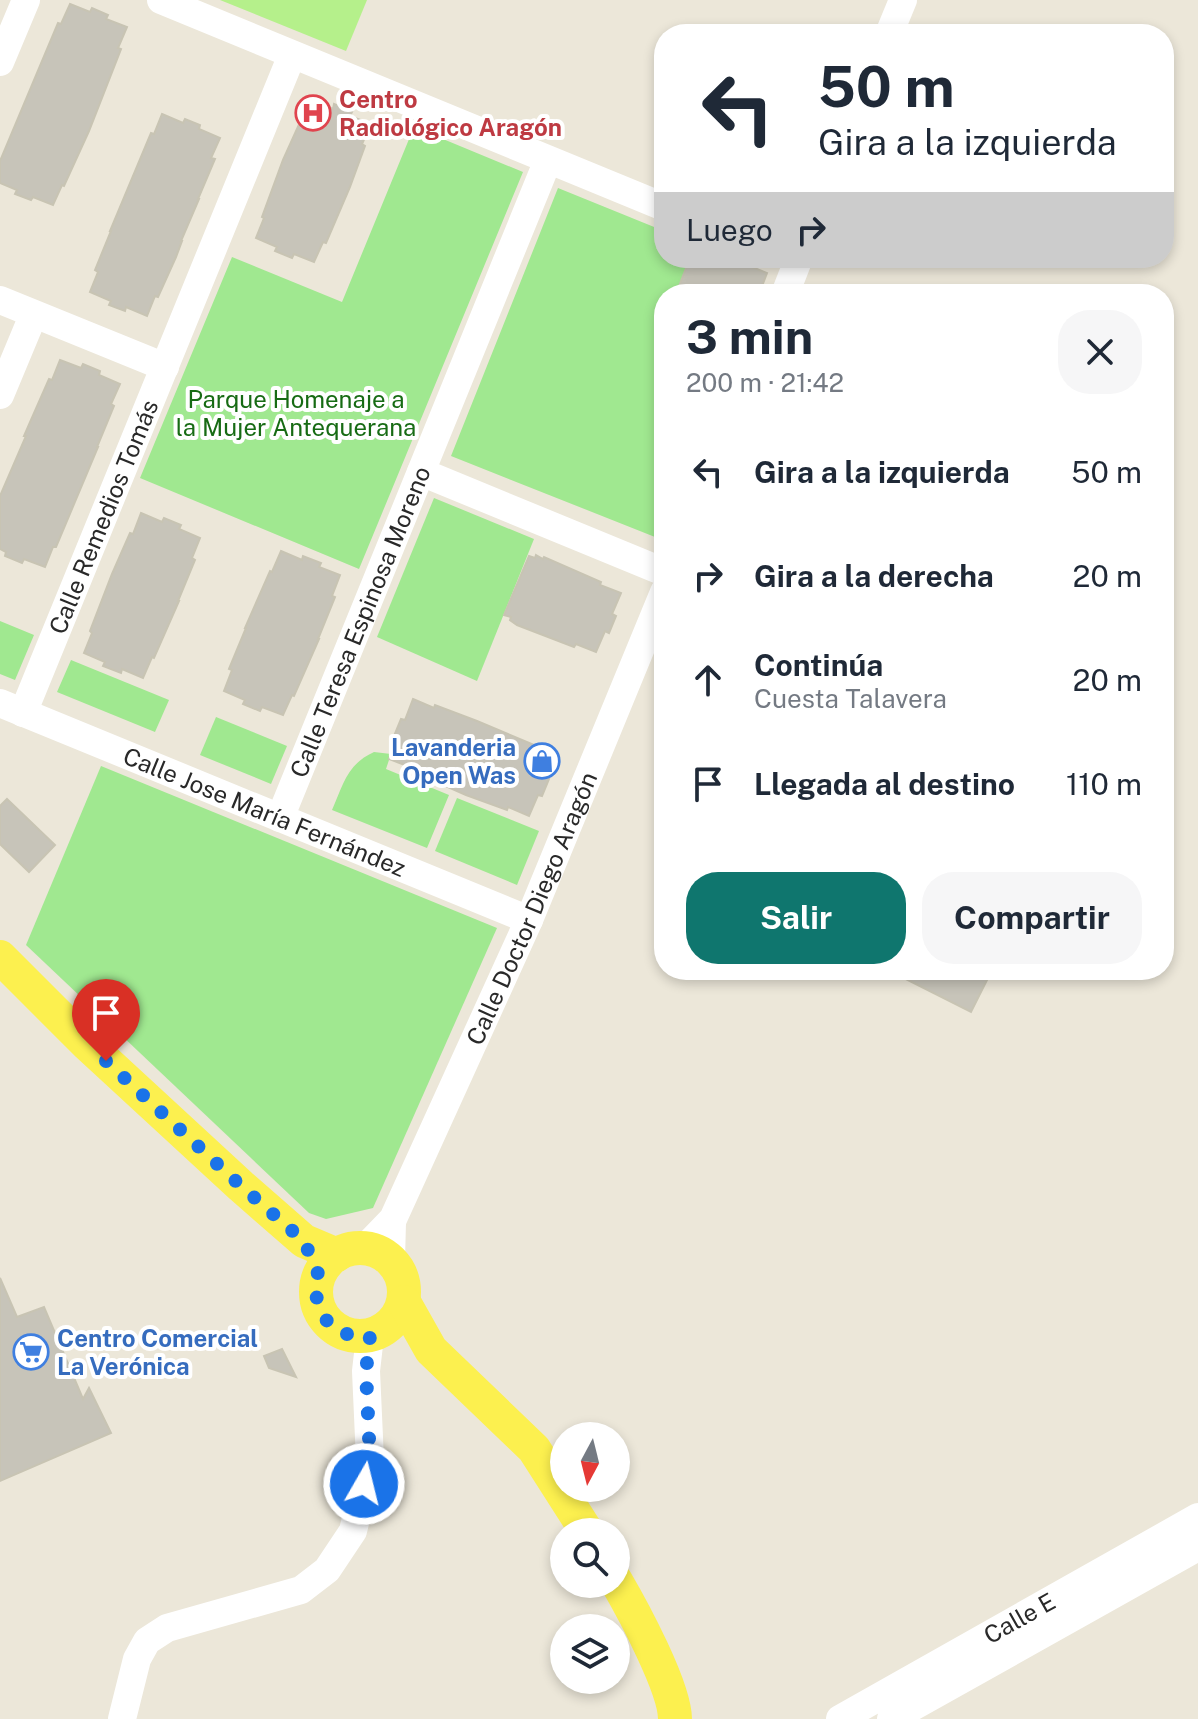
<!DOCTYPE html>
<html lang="es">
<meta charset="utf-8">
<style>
:root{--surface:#fff;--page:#f6f6f7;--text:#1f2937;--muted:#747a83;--accent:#0f766e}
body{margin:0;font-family:"Public Sans",sans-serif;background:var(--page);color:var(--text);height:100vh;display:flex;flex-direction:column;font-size:30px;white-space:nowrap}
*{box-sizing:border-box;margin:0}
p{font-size:26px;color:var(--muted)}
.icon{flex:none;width:44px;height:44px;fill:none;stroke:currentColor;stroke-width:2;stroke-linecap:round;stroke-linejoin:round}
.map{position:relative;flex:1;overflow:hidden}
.sheet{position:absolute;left:654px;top:284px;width:520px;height:696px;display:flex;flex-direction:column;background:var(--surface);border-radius:32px;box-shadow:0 4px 12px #0003}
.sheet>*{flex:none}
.top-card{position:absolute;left:654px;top:24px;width:520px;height:244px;border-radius:32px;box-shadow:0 4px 12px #0003;background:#fff;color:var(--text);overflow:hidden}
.needle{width:52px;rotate:187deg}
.controls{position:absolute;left:550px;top:1422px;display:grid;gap:16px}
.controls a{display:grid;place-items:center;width:80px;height:80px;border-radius:50%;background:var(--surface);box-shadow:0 4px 12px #0003;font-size:40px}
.pin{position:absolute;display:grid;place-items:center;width:68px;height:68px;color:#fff;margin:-82px -34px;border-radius:50% 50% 50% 0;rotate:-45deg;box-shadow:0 0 8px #0007}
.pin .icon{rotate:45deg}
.me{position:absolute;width:88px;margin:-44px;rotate:8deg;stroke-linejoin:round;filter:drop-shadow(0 0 6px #0008)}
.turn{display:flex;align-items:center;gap:28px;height:168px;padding:0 32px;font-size:36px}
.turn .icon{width:104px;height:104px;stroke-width:2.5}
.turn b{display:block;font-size:56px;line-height:68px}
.then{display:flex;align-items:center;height:76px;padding:0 32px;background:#0003;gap:16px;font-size:30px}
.round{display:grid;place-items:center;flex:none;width:84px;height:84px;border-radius:32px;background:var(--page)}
.head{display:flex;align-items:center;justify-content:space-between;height:136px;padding:0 32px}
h1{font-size:48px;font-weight:700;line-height:60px}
.button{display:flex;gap:16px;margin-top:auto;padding:16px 32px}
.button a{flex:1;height:92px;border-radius:32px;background:var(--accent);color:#fff;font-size:32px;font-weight:700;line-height:92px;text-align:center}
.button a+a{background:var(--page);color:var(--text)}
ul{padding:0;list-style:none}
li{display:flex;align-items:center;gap:24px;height:104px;padding:0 32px}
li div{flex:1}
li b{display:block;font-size:30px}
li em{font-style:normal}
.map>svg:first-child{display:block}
.green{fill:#a0e890}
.pitch{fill:#b5f08b}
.building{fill:#c7c4b9;stroke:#c8c4b3;stroke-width:2}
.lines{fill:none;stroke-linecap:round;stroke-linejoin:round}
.minor{stroke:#fff;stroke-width:28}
.major{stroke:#fcf04f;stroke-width:34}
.route{stroke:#1a73e8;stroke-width:14;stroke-dasharray:0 25.2}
.labels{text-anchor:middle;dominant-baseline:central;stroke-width:8;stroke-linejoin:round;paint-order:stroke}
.health-label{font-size:24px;font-weight:bold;fill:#be3a42;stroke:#fff;text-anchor:start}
.park-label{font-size:24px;fill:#176b14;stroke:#fff}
.street-label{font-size:24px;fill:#292929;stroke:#fff}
.shop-label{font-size:24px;font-weight:bold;fill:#366cbe;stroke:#fff;text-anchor:end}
</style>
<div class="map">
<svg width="1198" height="1719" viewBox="0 0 1198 1719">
<rect width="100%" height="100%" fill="#ece7d9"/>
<!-- green -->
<g class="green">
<path d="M414,127L523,172L359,569L140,478L232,257L342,302Z"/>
<path d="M558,188L664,231V258H690L676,294H664V324L657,340L664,343V530L660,539L451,456Z"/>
<path d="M434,498L534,539L477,681L377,637Z"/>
<path d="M0,621L34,635L15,680L0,674Z"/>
<path d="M71,660L169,700L155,732L57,692Z"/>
<path d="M216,717L287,746L271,784L200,755Z"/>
<path d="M374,752L391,754L386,769L449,795L427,848L332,810C343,785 347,764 374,752Z"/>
<path d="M101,766L497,928L373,1208L326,1219L309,1213L26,945Z"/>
<path d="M457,798L539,831L517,885L435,851Z"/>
</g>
<!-- pitch -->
<path class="pitch" d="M220,0H367L346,51Z"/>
<!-- building -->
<g class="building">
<path d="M70,4L90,12L92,8L108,15L106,19L127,27L118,48L121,49L89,131L64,186L62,185L53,205L33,197L31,200L15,194L17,190L0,183V161L58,23L61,24Z"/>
<path d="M312,100L333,109L334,104L352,112L350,116L371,124L362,144L365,146L350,187L326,243L323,242L314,262L294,254L292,258L275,251L277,247L256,238L264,218L262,217L283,160L301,120L304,121Z"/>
<path d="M162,114L183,123L185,119L200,125L199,129L220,138L211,158L215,159L198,199H199L181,241H182L176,257L158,297L155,296L147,316L126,307L125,311L109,305L111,301L90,292L98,272L95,270L111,231H110L151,133L154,134Z"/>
<path d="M690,258H730L767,273L759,294H676Z"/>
<path d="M60,360L81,368L83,364L100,371L99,375L120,384L111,404L114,406L97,447H98L56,547H53L45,567L24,559L22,563L5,556L6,552L0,549V496L26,436H24L31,420L49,379L52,380Z"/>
<path d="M141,513L162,522L164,518L181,525L179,529L200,538L192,558L195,560L178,601H179L154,658L152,657L143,678L122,669L121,673L103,666L105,662L84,653L92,633L90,631L112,574L130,533L133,534Z"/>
<path d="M281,551L302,560L303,556L321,563L319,567L340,575L332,596L335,597L318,639H319L294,696L292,695L283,715L262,707L260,711L243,704L245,700L224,691L232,670L229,669L246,628H245L270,571L272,572Z"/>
<path d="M536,555L543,559L544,557L601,582L600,585L621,593L612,614L616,616L609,633L605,631L596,652L576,644L574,647L517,625L510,620L511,617L504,615L529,556L535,558Z"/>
<path d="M413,699L434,708L435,705L477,721L534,745L532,748L554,756L545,778L549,779L542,796L538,795L529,816L508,807L507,810L466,795L409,770L410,767L389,759L398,737L394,736L401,719L405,720Z"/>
<path d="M7,799L55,845L29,872L0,844V806Z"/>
<path d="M888,970H992L971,1012Z"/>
<path d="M0,1278L17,1317L44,1307L83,1399L89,1388L111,1433L0,1481Z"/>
<path d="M282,1349L296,1377L269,1368L264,1356Z"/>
</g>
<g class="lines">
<!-- minor -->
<g class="minor">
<path d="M161,0L664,207"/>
<path d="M889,34L903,0"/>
<path d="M0,62L26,0"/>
<path d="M785,294L799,258"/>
<path d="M0,300L165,367"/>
<path d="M0,395L30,323"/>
<path d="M421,472L664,572"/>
<path id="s1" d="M0,703L529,920"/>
<path id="s2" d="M23,713L292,55"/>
<path id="s3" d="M280,818L548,160"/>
<path id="s4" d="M364,1249L393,1219L529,920L664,592"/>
<path d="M391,1260L392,1222"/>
<path d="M122,1719L137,1659L147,1641L167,1628L301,1590L327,1570L353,1531L370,1460L366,1371L370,1336"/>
<path id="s5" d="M840,1719L1198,1517"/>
<path d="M891,1719L1198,1547"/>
</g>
<!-- major -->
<g class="major">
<path d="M0,957L87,1044L241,1186L304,1241L337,1255"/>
<circle cx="360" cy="1292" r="44"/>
<path d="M404,1302L431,1350L534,1449L587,1532"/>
<path d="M616,1581C633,1610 675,1688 675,1719"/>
</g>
</g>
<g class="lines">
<!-- route -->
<path class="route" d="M106,1061L241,1186L304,1241L319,1276L316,1295L320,1310L329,1324L342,1333L356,1336H370L366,1371L370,1460L364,1484"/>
</g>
<!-- icons -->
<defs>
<symbol id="hospital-ring" viewBox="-11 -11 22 22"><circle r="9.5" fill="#fff" stroke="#e0444e" stroke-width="1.5"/><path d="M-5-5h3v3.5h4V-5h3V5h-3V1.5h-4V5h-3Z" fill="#e0444e"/></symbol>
<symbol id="shop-ring" viewBox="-11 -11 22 22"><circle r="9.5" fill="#fff" stroke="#3f7fe0" stroke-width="1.5"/><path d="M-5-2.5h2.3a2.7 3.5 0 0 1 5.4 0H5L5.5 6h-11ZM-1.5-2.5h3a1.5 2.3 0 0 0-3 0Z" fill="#3f7fe0"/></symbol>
<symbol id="supermarket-ring" viewBox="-11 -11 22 22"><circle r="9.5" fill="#fff" stroke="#3f7fe0" stroke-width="1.5"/><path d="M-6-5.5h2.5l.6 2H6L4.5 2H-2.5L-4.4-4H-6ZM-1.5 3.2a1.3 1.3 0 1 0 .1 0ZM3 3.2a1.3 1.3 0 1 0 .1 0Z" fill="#3f7fe0"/></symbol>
</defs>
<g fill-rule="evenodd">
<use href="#hospital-ring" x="293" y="93" width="40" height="40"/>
<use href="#shop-ring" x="522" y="741" width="40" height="40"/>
<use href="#supermarket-ring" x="11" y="1332" width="40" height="40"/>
</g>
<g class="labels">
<!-- health labels -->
<g class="health-label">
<text x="339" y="99">Centro<tspan x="339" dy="28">Radiológico Aragón</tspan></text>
</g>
<!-- park labels -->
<g class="park-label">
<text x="296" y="399">Parque Homenaje a<tspan x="296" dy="28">la Mujer Antequerana</tspan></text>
</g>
<!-- street labels -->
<g class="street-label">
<text stroke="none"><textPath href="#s2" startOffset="212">Calle Remedios Tomás</textPath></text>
<text stroke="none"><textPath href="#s3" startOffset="212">Calle Teresa Espinosa Moreno</textPath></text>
<text stroke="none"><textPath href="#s1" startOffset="286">Calle Jose María Fernández</textPath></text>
<text stroke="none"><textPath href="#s4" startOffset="382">Calle Doctor Diego Aragón</textPath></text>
<text stroke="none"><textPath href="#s5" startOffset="206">Calle E</textPath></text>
</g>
<!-- shop labels -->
<g class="shop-label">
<text x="516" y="747">Lavanderia<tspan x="516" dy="28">Open Was</tspan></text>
<text x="57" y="1338" text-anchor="start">Centro Comercial<tspan x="57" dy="28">La Verónica</tspan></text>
</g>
</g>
</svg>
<div class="controls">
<a><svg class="needle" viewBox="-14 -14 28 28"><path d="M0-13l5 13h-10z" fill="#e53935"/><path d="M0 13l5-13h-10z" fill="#747a83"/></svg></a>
<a><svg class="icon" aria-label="search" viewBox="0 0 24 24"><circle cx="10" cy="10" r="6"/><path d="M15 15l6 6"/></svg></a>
<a><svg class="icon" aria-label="layers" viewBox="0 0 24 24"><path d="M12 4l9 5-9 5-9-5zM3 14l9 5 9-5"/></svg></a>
</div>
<div class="pin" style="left:106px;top:1061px;background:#d93025"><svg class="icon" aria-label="arrive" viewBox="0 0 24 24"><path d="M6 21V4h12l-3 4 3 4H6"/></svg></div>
<svg class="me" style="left:364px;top:1484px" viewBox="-20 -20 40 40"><circle r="17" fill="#1a73e8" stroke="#fff" stroke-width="3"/><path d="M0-11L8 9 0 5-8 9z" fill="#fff"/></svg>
<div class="top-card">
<div class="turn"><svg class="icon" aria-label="left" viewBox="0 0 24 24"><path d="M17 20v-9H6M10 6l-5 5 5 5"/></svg><div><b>50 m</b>Gira a la izquierda</div></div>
<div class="then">Luego<svg class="icon" aria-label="right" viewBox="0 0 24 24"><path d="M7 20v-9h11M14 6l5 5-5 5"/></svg></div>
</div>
<section class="sheet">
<div class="head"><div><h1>3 min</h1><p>200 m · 21:42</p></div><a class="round"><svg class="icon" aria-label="close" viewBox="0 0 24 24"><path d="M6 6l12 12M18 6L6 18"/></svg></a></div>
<ul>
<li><svg class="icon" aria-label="left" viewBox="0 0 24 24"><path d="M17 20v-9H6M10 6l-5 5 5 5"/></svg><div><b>Gira a la izquierda</b></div><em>50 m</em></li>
<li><svg class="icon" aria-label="right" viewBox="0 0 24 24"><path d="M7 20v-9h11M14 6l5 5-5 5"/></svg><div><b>Gira a la derecha</b></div><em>20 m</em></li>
<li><svg class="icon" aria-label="ahead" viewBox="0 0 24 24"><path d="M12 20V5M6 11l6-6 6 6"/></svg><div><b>Continúa</b><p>Cuesta Talavera</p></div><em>20 m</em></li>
<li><svg class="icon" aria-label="arrive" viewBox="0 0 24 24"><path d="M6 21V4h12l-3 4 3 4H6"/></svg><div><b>Llegada al destino</b></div><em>110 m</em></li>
</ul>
<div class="button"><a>Salir</a><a>Compartir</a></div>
</section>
</div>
